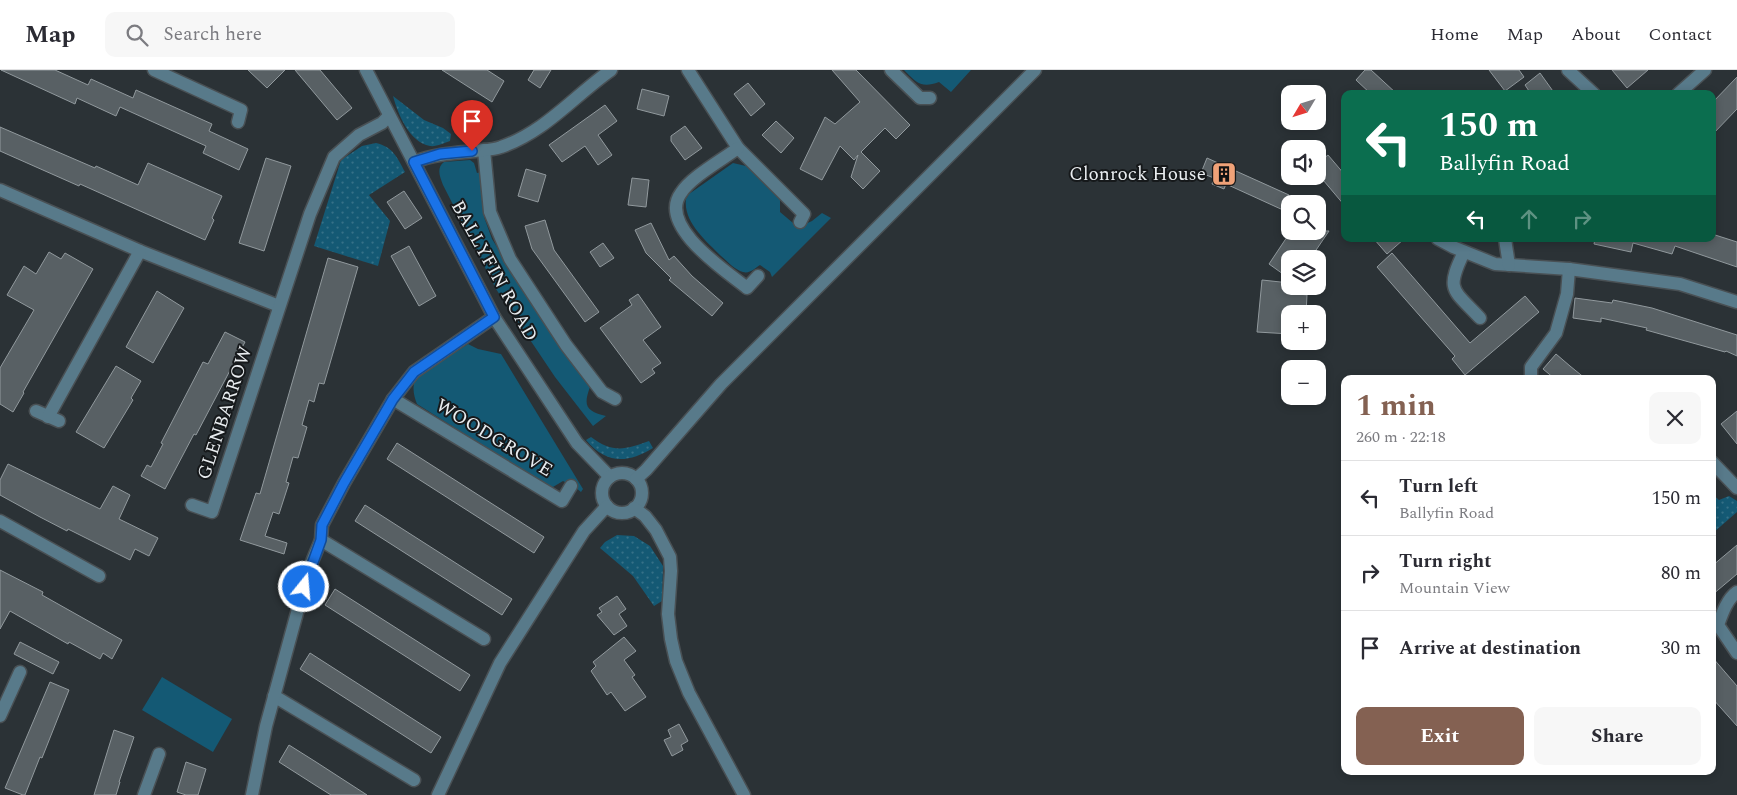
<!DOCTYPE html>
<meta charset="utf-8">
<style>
:root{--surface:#fff;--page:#f7f7f7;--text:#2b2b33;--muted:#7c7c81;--line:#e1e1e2;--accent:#846152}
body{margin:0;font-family:Spectral,serif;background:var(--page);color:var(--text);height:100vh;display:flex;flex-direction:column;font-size:19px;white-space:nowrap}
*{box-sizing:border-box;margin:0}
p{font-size:16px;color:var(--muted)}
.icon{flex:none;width:28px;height:28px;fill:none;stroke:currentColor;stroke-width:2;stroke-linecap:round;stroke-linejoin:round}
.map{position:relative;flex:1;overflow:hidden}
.side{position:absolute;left:1341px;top:305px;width:375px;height:400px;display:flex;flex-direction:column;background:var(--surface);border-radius:10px;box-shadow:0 2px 8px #0003}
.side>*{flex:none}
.hud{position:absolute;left:1341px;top:20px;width:375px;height:152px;border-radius:10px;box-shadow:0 2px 8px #0003;background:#0b6e4f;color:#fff;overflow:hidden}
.needle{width:32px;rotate:232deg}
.tools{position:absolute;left:1281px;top:15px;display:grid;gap:10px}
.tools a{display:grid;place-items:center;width:45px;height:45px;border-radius:10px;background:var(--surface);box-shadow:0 2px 8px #0003;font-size:25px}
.pin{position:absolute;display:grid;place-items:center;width:42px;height:42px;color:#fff;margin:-51px -21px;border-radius:50% 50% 50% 0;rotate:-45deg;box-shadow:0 0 5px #0007}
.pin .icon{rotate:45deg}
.me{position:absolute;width:55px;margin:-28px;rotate:17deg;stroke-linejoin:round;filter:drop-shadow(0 0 4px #0008)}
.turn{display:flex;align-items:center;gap:18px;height:105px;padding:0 15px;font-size:22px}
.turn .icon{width:65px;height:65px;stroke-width:2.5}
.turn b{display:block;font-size:35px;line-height:42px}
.lanes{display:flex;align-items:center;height:48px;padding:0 15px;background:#0003;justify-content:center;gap:25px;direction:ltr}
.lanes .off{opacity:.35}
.round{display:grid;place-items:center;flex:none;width:52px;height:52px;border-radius:10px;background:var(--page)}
.overview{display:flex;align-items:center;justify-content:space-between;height:85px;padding:0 15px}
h1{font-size:30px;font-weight:700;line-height:38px;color:var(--accent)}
.button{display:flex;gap:10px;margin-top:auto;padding:10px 15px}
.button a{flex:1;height:58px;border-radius:10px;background:var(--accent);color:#fff;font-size:20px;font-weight:700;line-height:58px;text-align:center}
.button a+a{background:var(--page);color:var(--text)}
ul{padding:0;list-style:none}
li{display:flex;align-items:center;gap:15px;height:75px;padding:0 15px;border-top:1px solid var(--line)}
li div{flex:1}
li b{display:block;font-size:19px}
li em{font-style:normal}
header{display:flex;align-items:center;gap:30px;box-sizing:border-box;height:70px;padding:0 25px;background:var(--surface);border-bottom:1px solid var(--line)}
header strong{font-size:24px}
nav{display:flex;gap:28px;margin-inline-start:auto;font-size:18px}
.search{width:350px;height:45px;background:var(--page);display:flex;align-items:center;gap:12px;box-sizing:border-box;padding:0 18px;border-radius:10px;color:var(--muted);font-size:19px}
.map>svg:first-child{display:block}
.grass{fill:url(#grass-dots)}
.park{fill:#145974}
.building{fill:#586064;stroke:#91999d}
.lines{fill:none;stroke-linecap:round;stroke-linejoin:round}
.minor-casing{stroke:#495054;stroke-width:15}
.minor{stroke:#587a8a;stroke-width:12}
.route-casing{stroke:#114b97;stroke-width:12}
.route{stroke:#1a73e8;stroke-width:9}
.labels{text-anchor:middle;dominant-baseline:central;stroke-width:4;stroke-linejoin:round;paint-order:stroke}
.poi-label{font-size:19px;fill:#e9edf0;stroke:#16191b;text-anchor:end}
.street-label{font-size:19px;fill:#e9edf0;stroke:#16191b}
</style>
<header>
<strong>Map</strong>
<div class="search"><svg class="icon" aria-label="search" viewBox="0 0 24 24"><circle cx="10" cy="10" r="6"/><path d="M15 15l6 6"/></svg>Search here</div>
<nav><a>Home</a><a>Map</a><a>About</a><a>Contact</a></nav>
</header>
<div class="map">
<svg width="1737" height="725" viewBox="0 0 1737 725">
<defs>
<pattern id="grass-dots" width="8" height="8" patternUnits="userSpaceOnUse" patternTransform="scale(1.25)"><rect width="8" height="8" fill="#145974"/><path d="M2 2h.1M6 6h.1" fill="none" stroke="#367188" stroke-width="1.8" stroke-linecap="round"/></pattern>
</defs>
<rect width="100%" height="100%" fill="#2b3236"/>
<!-- grass -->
<g class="grass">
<path d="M393,26L424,50L443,58L451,64L450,71C444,73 436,77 430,76C409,72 398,44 393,26Z"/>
<path d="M376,73C393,77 397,87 405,102L369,125L390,151L378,196L314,176L341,90L362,76Z"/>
<path d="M591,367C612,383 625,380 649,371L653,378C628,393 607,395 586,370Z"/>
<path d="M1712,424L1719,430L1729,426L1737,431V442L1713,463Z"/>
<path d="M617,465L634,466L650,476L663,496L662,531L654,536L633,506L600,478L605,472Z"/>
</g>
<!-- park -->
<g class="park">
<path d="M904,0H971L951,22L939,12C921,19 916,12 904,0Z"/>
<path d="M470,90L474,93L477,103L481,102L483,104L484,147L492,169L546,256L590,317C583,336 586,341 606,346L593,356L555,307L496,219L443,115C440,107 436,98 444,92Z"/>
<path d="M733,93L746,96L780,130V142L793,153L801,156L812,151L822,143L831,148L772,207L770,202L760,195C755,198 750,204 743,202C735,200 727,191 721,186C706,171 683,152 686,129L689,124Z"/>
<path d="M468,274L478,279L501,284L583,419L581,422L575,417L563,411L553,417L546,415L417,334C414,327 412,318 415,310C420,300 457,281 468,274Z"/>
<path d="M162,607L232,649L213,682L142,640Z"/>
</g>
<!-- building -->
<g class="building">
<path d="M1,0H55L88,15L91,9L133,28L136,20L212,54L209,61L248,79L239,100L203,83L206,76L120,37L116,46L77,28L75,34Z"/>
<path d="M248,0H285L267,18Z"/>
<path d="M295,0H320L352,38L337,50Z"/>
<path d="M442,0H487L504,11L492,32Z"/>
<path d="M534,0H551L540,18L528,10Z"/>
<path d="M832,0H856L910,55L896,69L885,58L861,82L880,101L863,119L851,107L858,85L854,90L840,76L822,110L800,99L825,47L835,54L860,32Z"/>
<path d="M1365,0H1371L1397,24H1371L1356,10Z"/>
<path d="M1489,0H1519L1524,7L1505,21Z"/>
<path d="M1612,0H1648L1627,18Z"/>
<path d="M1540,3L1555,24H1531L1525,15Z"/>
<path d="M1737,7V39L1712,65V33Z"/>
<path d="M748,13L765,34L751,46L734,24Z"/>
<path d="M642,19L669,26L664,46L637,39Z"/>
<path d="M605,35L617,51L598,65L612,85L598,95L585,76L562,92L549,75Z"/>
<path d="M776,51L794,68L781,83L762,65Z"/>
<path d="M685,56L702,78L685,90L671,71V66Z"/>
<path d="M0,57L95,98L96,96L138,115L148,93L222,126L212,148L214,150L205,170L80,114L79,116L0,81Z"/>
<path d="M1328,85L1345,105V136L1318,104V93Z"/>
<path d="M266,88L291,96L264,181L239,173Z"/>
<path d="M1207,88L1289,125L1283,140L1226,114L1224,119L1212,114L1214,108L1201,103Z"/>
<path d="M526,99L546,105L538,132L518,126Z"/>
<path d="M632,108L649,110L646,137L628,135Z"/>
<path d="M404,121L422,148L405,159L387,132Z"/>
<path d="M545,150L554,180L599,242L585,252L532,179L525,156Z"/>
<path d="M651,153L669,190L674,186L692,206L723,233L712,246L669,210L671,208L646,183L635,160Z"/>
<path d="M1291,161H1329L1310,189H1290V209L1269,194Z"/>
<path d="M1712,164L1737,172V197L1675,176L1672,184L1633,173L1631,182L1594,174L1595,169H1712Z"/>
<path d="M1374,169H1404L1387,184Z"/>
<path d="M603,173L614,188L600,197L590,182Z"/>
<path d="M409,176L436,226L419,236L391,186Z"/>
<path d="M49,182L61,189L65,183L93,199L23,322L24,323L13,342L0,334V298L34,240L7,225L24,196L36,204Z"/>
<path d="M1392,183L1470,273L1525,226L1539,242L1465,305L1452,289L1455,286L1377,197Z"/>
<path d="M328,188L358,197L324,314L319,313L314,332L309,330L302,355L307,357L298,388L293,387L286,412L289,413L279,444L273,442L265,466L287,473L284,484L240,470L256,423L260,424Z"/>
<path d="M1262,210L1290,213V223L1307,225L1306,244H1290V264L1257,262Z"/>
<path d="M157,221L184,238L153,293L126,277Z"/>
<path d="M638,224L661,257L643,270L661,293L652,299L655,303L641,313L600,258L632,235L629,230Z"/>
<path d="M1575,228L1612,233L1613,230L1652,238L1737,265V286L1726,281L1725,282L1646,260L1647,258L1601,248V252L1573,248Z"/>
<path d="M225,262L245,272L196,365L194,364L165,419L141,406L147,395L151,397L163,374L161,373L203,292L208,294Z"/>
<path d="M1556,284L1570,296L1586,309H1555L1543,299Z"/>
<path d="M116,296L141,311L131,328L133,330L104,378L76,362Z"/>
<path d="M1737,341V374L1721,354Z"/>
<path d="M397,373L544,467L534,483L387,389Z"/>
<path d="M8,394L100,439L113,416L130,425L119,449L158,468L149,486L135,479L130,490L68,459L67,461L40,447L0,425V410Z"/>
<path d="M365,435L512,529L502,545L355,451Z"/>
<path d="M1737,475V504L1712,525V496Z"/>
<path d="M0,500L43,522L42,525L122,570L112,589L103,583L100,589L69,572L68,574L10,541L0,559Z"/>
<path d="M335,519L470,605L460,621L325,535Z"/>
<path d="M617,526L626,539L619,544L627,556L614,565L597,545L602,542L599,538Z"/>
<path d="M624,567L636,581L624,590L635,605L632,607L646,627L625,641L611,622L607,625L591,601L596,596L593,592Z"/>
<path d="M20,572L59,592L53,604L14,584Z"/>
<path d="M310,583L441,667L431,683L300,599Z"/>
<path d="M1712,587L1737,616V656L1712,628Z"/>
<path d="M50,612L69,620L42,688L40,687L25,725H23L5,718Z"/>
<path d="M679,654L688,671L681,675L683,680L672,686L664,670L671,667L668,660Z"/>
<path d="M114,660L134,667L119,712H120L116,725H94Z"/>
<path d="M289,675L316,692L367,725H331L315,715L279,692Z"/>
<path d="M186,692L206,699L198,725H186L177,722Z"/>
</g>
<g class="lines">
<defs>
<g id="minor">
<path d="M154,0L241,40L238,52"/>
<path d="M366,0L494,247L577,373L610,407"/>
<path d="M688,0L738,78L804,144L800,152"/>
<path d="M891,0L920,28H930"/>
<path d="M1568,0L1594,24"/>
<path d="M1678,24L1705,0"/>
<path d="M738,78C722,90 691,107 681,123C657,156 726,201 747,218L758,206"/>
<path d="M484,80L490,142L510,189L566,275L602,322L615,329"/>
<path d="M414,92C434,84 454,83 475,81C483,80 493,80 501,77C545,62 574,26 611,0"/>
<path d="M0,120L140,181L279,236"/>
<path d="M1438,169L1453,177L1495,194L1569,199L1680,214L1737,232"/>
<path d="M1505,169L1509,195"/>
<path d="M1464,182C1445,221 1453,219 1480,248"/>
<path d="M1531,309V297L1556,263L1567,224L1569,199"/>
<path d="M393,329L562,431L571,416"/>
<path d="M36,341L59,351"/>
<path d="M48,347L140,181"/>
<path d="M1712,392L1737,418"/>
<circle cx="622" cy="423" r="20"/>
<path d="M636,409L646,400L721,314L1035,0"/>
<path d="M192,435L212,442L310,144L334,87L359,65L382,53L389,46"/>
<path d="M634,438L645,446L656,460L670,487L671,501L668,544L671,569L676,591L689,623L744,725"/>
<path d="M0,451L99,506"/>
<path d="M321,470L484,569"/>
<path d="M1737,522C1727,529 1722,544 1718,555L1737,583"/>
<path d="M274,626L414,710"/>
<path d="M0,646L20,602"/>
<path d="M144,725L159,684"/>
<path d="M252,725L266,656L309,499L321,470L322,455L344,413L393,329L414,302L494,247"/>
<path d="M438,725L500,593L584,461L607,436"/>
</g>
</defs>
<!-- minor casing -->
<use href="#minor" class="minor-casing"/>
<!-- minor -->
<use href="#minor" class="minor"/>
</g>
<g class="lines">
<defs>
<path id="route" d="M304,517L321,470L322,455L344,413L393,329L414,302L494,247L414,92L440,84L472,81"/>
</defs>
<!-- route casing -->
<use href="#route" class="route-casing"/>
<!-- route -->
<use href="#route" class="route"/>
</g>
<!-- icons -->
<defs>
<symbol id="building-square" viewBox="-11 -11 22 22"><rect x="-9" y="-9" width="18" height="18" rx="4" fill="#f0a278" stroke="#16191b"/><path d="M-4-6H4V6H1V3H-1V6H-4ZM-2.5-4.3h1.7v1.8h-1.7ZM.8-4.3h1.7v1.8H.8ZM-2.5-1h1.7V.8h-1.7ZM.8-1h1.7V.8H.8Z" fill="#111"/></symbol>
</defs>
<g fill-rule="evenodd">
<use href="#building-square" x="1210" y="90" width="28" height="28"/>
</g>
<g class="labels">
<!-- poi labels -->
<g class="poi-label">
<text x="1206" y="104">Clonrock House</text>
</g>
<!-- street labels -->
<g class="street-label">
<text transform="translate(494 201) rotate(61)">BALLYFIN ROAD</text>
<text transform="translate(225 343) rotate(-72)">GLENBARROW</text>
<text transform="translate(494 368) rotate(31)">WOODGROVE</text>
</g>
</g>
</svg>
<div class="tools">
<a><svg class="needle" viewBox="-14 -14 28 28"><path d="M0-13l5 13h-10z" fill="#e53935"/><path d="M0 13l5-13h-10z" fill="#7c7c81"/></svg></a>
<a><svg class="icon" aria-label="sound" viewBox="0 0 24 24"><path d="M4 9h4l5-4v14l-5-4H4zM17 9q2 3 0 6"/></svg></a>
<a><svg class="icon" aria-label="search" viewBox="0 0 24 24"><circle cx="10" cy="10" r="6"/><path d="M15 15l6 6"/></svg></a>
<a><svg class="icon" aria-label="layers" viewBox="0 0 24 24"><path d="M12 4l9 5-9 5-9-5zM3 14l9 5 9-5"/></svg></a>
<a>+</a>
<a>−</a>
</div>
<div class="pin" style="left:472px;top:81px;background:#d93025"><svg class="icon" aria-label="arrive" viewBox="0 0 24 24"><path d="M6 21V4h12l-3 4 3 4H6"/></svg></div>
<svg class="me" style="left:304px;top:517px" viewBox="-20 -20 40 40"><circle r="17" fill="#1a73e8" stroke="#fff" stroke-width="3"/><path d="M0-11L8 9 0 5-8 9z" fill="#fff"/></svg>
<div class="hud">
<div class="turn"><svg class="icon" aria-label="left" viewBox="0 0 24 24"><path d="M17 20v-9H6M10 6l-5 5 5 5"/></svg><div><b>150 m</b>Ballyfin Road</div></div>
<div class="lanes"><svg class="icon" aria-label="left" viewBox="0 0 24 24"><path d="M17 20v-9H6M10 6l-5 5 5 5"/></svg><svg class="icon off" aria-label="ahead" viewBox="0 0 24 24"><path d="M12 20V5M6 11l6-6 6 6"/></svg><svg class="icon off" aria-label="right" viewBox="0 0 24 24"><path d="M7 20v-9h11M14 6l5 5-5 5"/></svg></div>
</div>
<section class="side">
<div class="overview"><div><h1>1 min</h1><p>260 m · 22:18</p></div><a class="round"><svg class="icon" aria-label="close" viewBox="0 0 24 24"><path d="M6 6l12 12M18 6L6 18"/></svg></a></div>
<ul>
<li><svg class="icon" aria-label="left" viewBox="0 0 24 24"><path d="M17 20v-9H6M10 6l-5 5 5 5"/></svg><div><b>Turn left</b><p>Ballyfin Road</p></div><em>150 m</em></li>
<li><svg class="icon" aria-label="right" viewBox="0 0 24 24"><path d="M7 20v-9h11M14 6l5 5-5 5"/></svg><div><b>Turn right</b><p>Mountain View</p></div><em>80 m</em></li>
<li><svg class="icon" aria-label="arrive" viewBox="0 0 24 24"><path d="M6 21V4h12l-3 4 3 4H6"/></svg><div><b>Arrive at destination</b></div><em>30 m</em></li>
</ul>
<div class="button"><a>Exit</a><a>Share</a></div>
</section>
</div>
